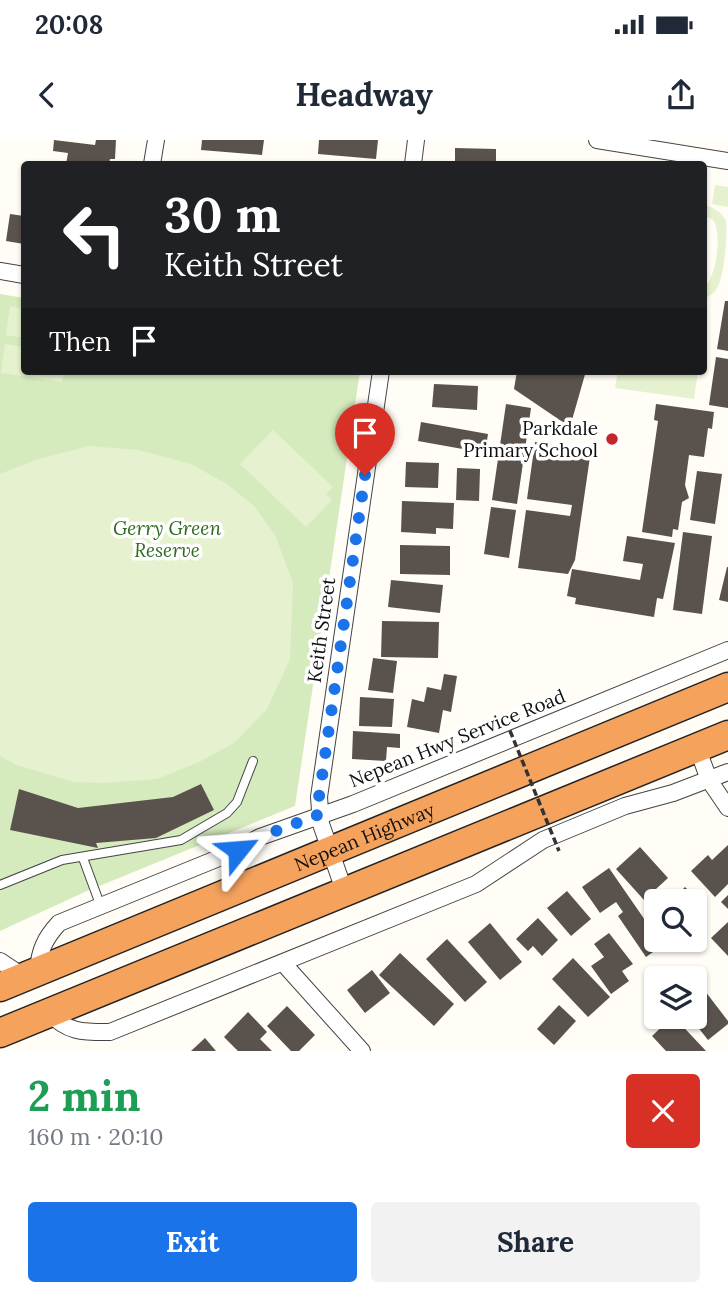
<!DOCTYPE html>
<meta charset="utf-8">
<style>
:root{--surface:#fff;--page:#f2f2f3;--text:#1f2937;--muted:#747a83;--accent:#1a73e8}
body{margin:0;font-family:Lora,serif;background:var(--page);color:var(--text);height:100vh;display:flex;flex-direction:column;font-size:26px;white-space:nowrap}
*{box-sizing:border-box;margin:0}
p{font-size:23px;color:var(--muted)}
.icon{flex:none;width:38px;height:38px;fill:none;stroke:currentColor;stroke-width:2;stroke-linecap:round;stroke-linejoin:round}
.map{position:relative;height:911px;overflow:hidden}
.drawer{display:flex;flex-direction:column;background:var(--surface);flex:1}
.drawer>*{flex:none}
.hud{position:absolute;left:21px;top:21px;width:686px;height:214px;border-radius:7px;box-shadow:0 2px 5px #0004;background:#202124;color:#fff;overflow:hidden}
.controls{position:absolute;left:644px;top:749px;display:grid;gap:14px}
.controls a{display:grid;place-items:center;width:63px;height:63px;border-radius:7px;background:var(--surface);box-shadow:0 2px 5px #0004;font-size:35px}
.pin{position:absolute;display:grid;place-items:center;width:60px;height:60px;color:#fff;margin:-72px -30px;border-radius:50% 50% 50% 0;rotate:-45deg;box-shadow:0 0 7px #0007}
.pin .icon{rotate:45deg}
.me{position:absolute;width:77px;margin:-38px;rotate:62deg;stroke-linejoin:round;filter:drop-shadow(0 0 5px #0008)}
.turn{display:flex;align-items:center;gap:24px;height:147px;padding:0 28px;font-size:32px}
.turn .icon{width:91px;height:91px;stroke-width:2.5}
.turn b{display:block;font-size:49px;line-height:60px}
.then{display:flex;align-items:center;height:66px;padding:0 28px;background:#0003;gap:14px;font-size:26px}
.round{display:grid;place-items:center;flex:none;width:74px;height:74px;border-radius:7px;background:var(--page)}
.headline{display:flex;align-items:center;justify-content:space-between;height:119px;padding:0 28px}
h1{font-size:42px;font-weight:700;line-height:52px;color:#1e9e55}
.cta{display:flex;gap:14px;margin-top:auto;padding:14px 28px}
.cta a{flex:1;height:80px;border-radius:7px;background:var(--accent);color:#fff;font-size:28px;font-weight:700;line-height:80px;text-align:center}
.cta a+a{background:var(--page);color:var(--text)}
.status{display:flex;justify-content:space-between;align-items:center;height:49px;padding:0 35px;background:var(--surface);direction:ltr}
.status svg{height:19px;fill:currentColor}
header{display:flex;justify-content:space-between;align-items:center;height:91px;padding:0 28px;background:var(--surface);font-size:32px;font-weight:700}
.map>svg:first-child{display:block}
.green{fill:#d5ebbd}
.pitch{fill:#e6f2cf}
.building{fill:#5a524d}
.lines{fill:none;stroke-linecap:round;stroke-linejoin:round}
.lane-casing{stroke:#444;stroke-width:10}
.street-casing{stroke:#444;stroke-width:18}
.highway-casing{stroke:#222;stroke-width:31}
.lane{stroke:#fff;stroke-width:8}
.street{stroke:#fff;stroke-width:16}
.highway{stroke:#f5a25d;stroke-width:28}
.path-bridge{stroke:#333;stroke-width:3.5;stroke-dasharray:7 3.5;stroke-linecap:butt}
.route{stroke:#1a73e8;stroke-width:12;stroke-dasharray:0 21.6}
.poi-dot{fill:#c4262e;stroke:#fff;stroke-width:2.5}
.labels{text-anchor:middle;dominant-baseline:central;stroke-width:7;stroke-linejoin:round;paint-order:stroke}
.poi-label{font-size:19px;fill:#111;stroke:#fff;text-anchor:end}
.park-label{font-size:19px;font-style:italic;fill:#2f6b1f;stroke:#fff}
.street-label{font-size:19px;fill:#111;stroke:#fff}
</style>
<div class="status"><b>20:08</b><svg viewBox="0 0 49 12"><path d="M0 12V9h3v3zM5 12V6h3v6zM10 12V3h3v9zM15 12V0h3v12zM26 1h20v11H26zM47 4h2v5h-2z"/></svg></div>
<header><svg class="icon" aria-label="back" viewBox="0 0 24 24"><path d="M15 5l-7 7 7 7"/></svg>Headway<svg class="icon" aria-label="share" viewBox="0 0 24 24"><path d="M12 15V3M7 8l5-5 5 5M5 13v7h14v-7"/></svg></header>
<div class="map">
<svg width="728" height="911" viewBox="0 0 728 911">
<rect width="100%" height="100%" fill="#fffdf5"/>
<!-- green -->
<path class="green" d="M0,154L24,158V231H360L295,666L87,751L0,791Z"/>
<!-- pitch -->
<g class="pitch">
<path d="M715,45L728,47V67L712,64Z"/>
<path d="M704,65C713,67 722,72 726,81C728,92 724,138 717,148C714,154 709,156 704,159V148C716,138 723,93 713,80L704,75Z"/>
<path d="M10,166L24,169V198L6,195Z"/>
<path d="M5,204L24,207V231H64L62,242L1,233Z"/>
<path d="M618,231H698L694,259L615,248Z"/>
<path d="M273,290L333,347L326,354L332,360L306,387L240,324Z"/>
<path d="M89,306L138,310L191,324L227,344L254,366L275,395L293,443L290,519L267,569L234,603L199,622L157,639L105,643L74,642L17,625L0,616V334L38,319Z"/>
</g>
<!-- building -->
<g class="building">
<path d="M54,0L95,5L96,0H116L115,19H110L109,24H66L68,13L53,11Z"/>
<path d="M202,0H264L262,15L201,10Z"/>
<path d="M319,0H378L376,19L318,14Z"/>
<path d="M455,8L496,9V24H455Z"/>
<path d="M10,74L24,76V104L6,101Z"/>
<path d="M725,161H728V211L717,209Z"/>
<path d="M716,217L728,219V268L709,265Z"/>
<path d="M517,231H586L570,287L514,249Z"/>
<path d="M434,244L478,246L477,270L432,267Z"/>
<path d="M506,264L531,268L517,364L492,360Z"/>
<path d="M656,264L714,272L712,289L708,288L704,317L689,315L685,345L689,358L682,362L678,390L673,389L672,397L642,392L658,281L654,280Z"/>
<path d="M421,282L488,294L485,313L418,301Z"/>
<path d="M535,302L591,310L575,420L568,434L518,428L526,370L570,376L572,365L527,359Z"/>
<path d="M406,322L439,323L438,348L405,347Z"/>
<path d="M457,328L480,329L479,361L456,360Z"/>
<path d="M697,331L722,334L715,384L690,380Z"/>
<path d="M402,361L454,363L453,389L436,388V394L401,392Z"/>
<path d="M491,367L516,370L509,418L484,414Z"/>
<path d="M683,392L712,396L702,474L673,470Z"/>
<path d="M627,396L675,403L663,459L657,458L654,477L575,464L576,458L567,456L572,429L640,440L643,424L623,421Z"/>
<path d="M400,405L450,406V435L400,434Z"/>
<path d="M727,427H728V462L719,460Z"/>
<path d="M391,440L443,445L440,473L388,467Z"/>
<path d="M382,481L439,482L438,518L381,517Z"/>
<path d="M373,518L397,521L393,553L368,550Z"/>
<path d="M444,534L457,536L451,572L443,570L439,593L407,587L412,559L424,562L427,547L441,550Z"/>
<path d="M360,557L394,559L392,587L359,586Z"/>
<path d="M353,591L400,594V608L387,607L386,621L352,619Z"/>
<path d="M201,644L214,670L156,698L96,703L98,708L10,690L19,649L78,668L173,657Z"/>
<path d="M728,705V744L715,757L691,731L708,715L712,720Z"/>
<path d="M640,707L668,738L644,760L616,729Z"/>
<path d="M609,728L656,796V800H659L663,805L646,817L618,776L623,772L616,762L600,773L582,747Z"/>
<path d="M685,747L704,765L695,775V761H671Z"/>
<path d="M567,751L591,779L571,796L547,768Z"/>
<path d="M728,755V769L721,762Z"/>
<path d="M538,778L558,800L542,816L533,806L528,811L516,799Z"/>
<path d="M728,782V816L711,798Z"/>
<path d="M490,783L522,822L500,840L468,802Z"/>
<path d="M609,793L633,824L622,831L629,841L611,854L591,826L604,817L594,804Z"/>
<path d="M447,799L487,842L465,862L426,819Z"/>
<path d="M400,813L454,864L434,886L379,835Z"/>
<path d="M573,818L610,857L588,877L552,839Z"/>
<path d="M372,830L390,853L365,873L347,850Z"/>
<path d="M705,851L728,881V884L708,900L690,877H695V859Z"/>
<path d="M559,865L576,881L554,905L537,889Z"/>
<path d="M287,866L315,895L299,911H291L267,886Z"/>
<path d="M248,872L267,892L260,899L272,911H238L224,897Z"/>
<path d="M672,877H674L706,911H666L652,896Z"/>
<path d="M205,898L216,911H191Z"/>
</g>
<g class="lines">
<defs>
<g id="lane">
<path d="M83,718L101,767"/>
<path d="M0,745L62,720L181,700L227,673L237,662L253,621"/>
</g>
<g id="street">
<path d="M597,0L728,21"/>
<path d="M152,24L156,0"/>
<path d="M413,24L416,0"/>
<path d="M0,131L24,135"/>
<path d="M697,607L709,640L728,668"/>
<path d="M345,753L321,684L319,657L381,231"/>
<path d="M0,821L24,837"/>
<path d="M283,823L362,911"/>
<path d="M38,831C39,811 45,798 59,783L231,713L260,697L353,664L728,510"/>
<path d="M50,873C67,893 85,892 110,892L476,744L543,700L625,666L673,653L728,632"/>
</g>
<g id="highway">
<path id="s1" d="M0,847L728,547"/>
<path d="M0,893L728,595"/>
</g>
</defs>
<!-- lane casing -->
<use href="#lane" class="lane-casing"/>
<!-- street casing -->
<use href="#street" class="street-casing"/>
<!-- highway casing -->
<use href="#highway" class="highway-casing"/>
<!-- lane -->
<use href="#lane" class="lane"/>
<!-- street -->
<use href="#street" class="street"/>
<!-- highway -->
<use href="#highway" class="highway"/>
<!-- path-bridge -->
<path class="path-bridge" d="M506,581L559,711"/>
</g>
<g class="lines">
<!-- route -->
<path class="route" d="M238,710L260,697L320,674L319,657L323,630L365,335"/>
</g>
<!-- markers -->
<circle class="poi-dot" cx="612" cy="299" r="7"/>
<g class="labels">
<!-- poi labels -->
<g class="poi-label">
<text x="598" y="288">Parkdale<tspan x="598" dy="22">Primary School</tspan></text>
</g>
<!-- park labels -->
<g class="park-label">
<text x="167" y="388">Gerry Green<tspan x="167" dy="22">Reserve</tspan></text>
</g>
<!-- street labels -->
<g class="street-label">
<text transform="translate(321 490) rotate(-82)">Keith Street</text>
<text transform="translate(457 598) rotate(-22)">Nepean Hwy Service Road</text>
<text stroke="none"><textPath href="#s1" startOffset="394">Nepean Highway</textPath></text>
</g>
</g>
</svg>
<div class="controls">
<a><svg class="icon" aria-label="search" viewBox="0 0 24 24"><circle cx="10" cy="10" r="6"/><path d="M15 15l6 6"/></svg></a>
<a><svg class="icon" aria-label="layers" viewBox="0 0 24 24"><path d="M12 4l9 5-9 5-9-5zM3 14l9 5 9-5"/></svg></a>
</div>
<div class="pin" style="left:365px;top:335px;background:#d93025"><svg class="icon" aria-label="arrive" viewBox="0 0 24 24"><path d="M6 21V4h12l-3 4 3 4H6"/></svg></div>
<svg class="me" style="left:238px;top:710px" viewBox="-20 -20 40 40"><path d="M0-17L14 15 0 8-14 15z" fill="#1a73e8" stroke="#fff" stroke-width="4"/></svg>
<div class="hud">
<div class="turn"><svg class="icon" aria-label="left" viewBox="0 0 24 24"><path d="M17 20v-9H6M10 6l-5 5 5 5"/></svg><div><b>30 m</b>Keith Street</div></div>
<div class="then">Then<svg class="icon" aria-label="arrive" viewBox="0 0 24 24"><path d="M6 21V4h12l-3 4 3 4H6"/></svg></div>
</div>
</div>
<section class="drawer">
<div class="headline"><div><h1>2 min</h1><p>160 m · 20:10</p></div><a class="round" style="background:#d93025;color:#fff"><svg class="icon" aria-label="close" viewBox="0 0 24 24"><path d="M6 6l12 12M18 6L6 18"/></svg></a></div>
<div class="cta"><a>Exit</a><a>Share</a></div>
</section>
